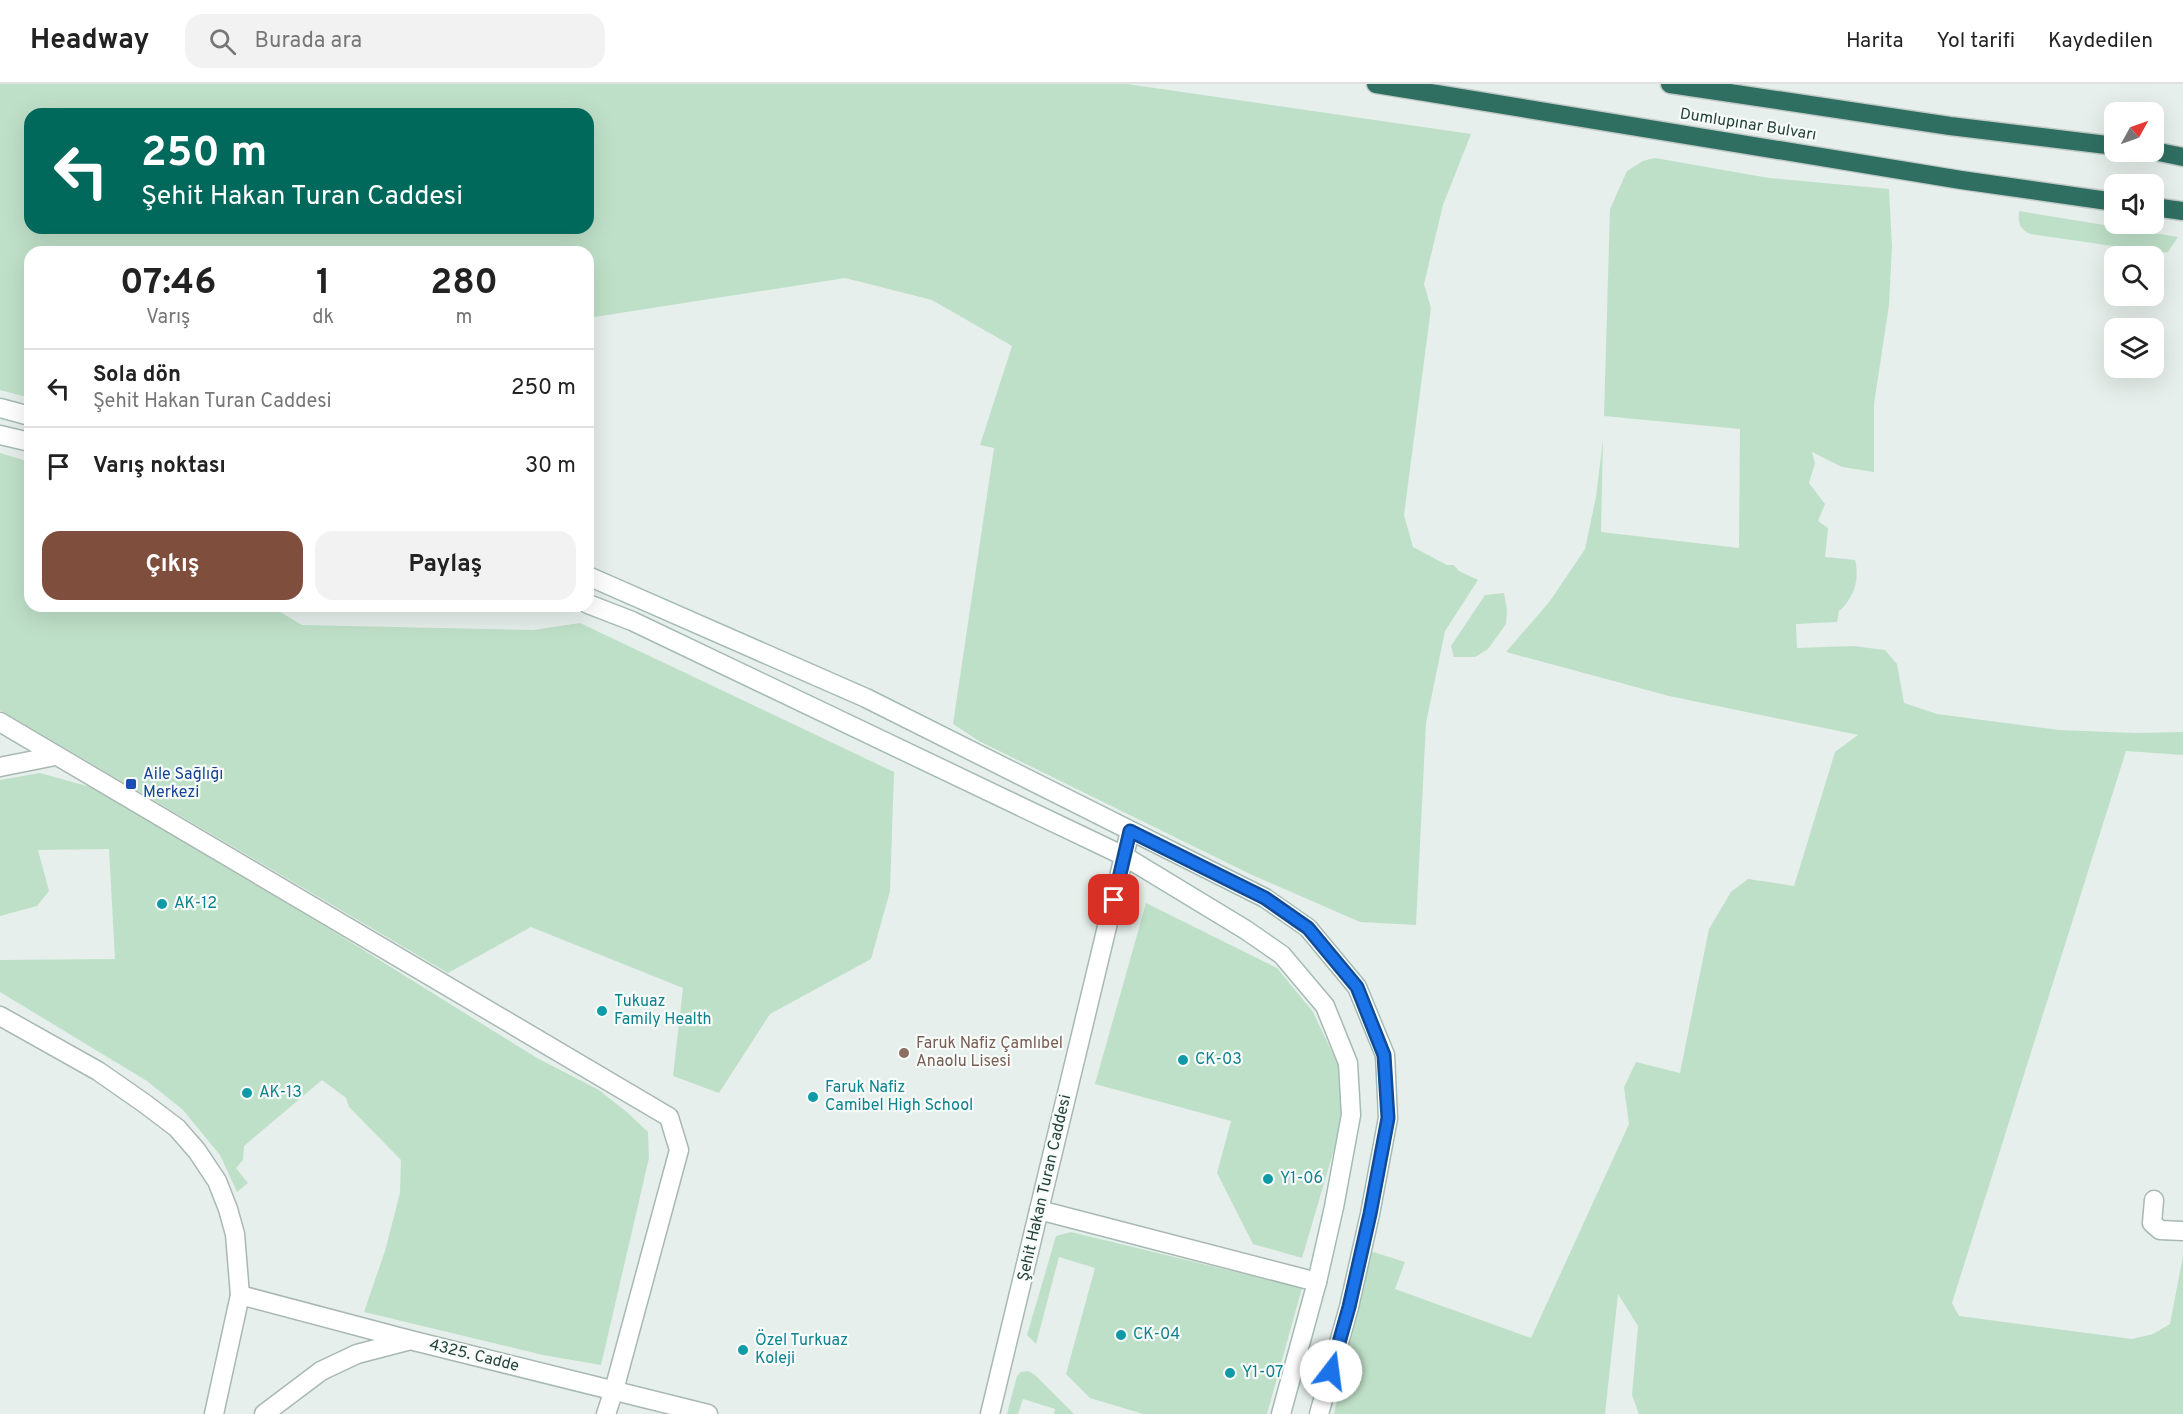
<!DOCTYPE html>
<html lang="tr">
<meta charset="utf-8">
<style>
:root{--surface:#fff;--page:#f2f2f2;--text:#222;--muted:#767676;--line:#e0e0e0;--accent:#804e3d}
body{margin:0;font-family:Overpass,sans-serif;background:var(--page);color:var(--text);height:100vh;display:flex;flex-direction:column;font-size:22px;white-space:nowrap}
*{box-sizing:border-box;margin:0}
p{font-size:20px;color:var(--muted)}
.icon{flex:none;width:33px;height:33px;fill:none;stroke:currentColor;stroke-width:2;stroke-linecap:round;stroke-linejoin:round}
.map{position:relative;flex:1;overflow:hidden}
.side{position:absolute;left:24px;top:162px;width:570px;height:366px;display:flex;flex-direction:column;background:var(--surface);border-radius:18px;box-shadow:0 6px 24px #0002}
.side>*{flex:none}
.guide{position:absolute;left:24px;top:24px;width:570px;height:126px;border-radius:18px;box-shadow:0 6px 24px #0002;background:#00695c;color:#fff;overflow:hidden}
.needle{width:39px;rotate:50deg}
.fabs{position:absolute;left:2104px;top:18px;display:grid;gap:12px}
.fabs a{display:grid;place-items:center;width:60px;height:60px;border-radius:12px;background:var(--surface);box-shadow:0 6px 24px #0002;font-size:30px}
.pin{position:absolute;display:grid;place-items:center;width:51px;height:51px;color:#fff;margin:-26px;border-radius:12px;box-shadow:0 3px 9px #0006}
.me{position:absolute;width:66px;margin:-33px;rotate:15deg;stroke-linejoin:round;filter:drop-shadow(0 0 4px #0008)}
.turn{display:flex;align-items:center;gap:21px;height:126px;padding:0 18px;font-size:27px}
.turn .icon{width:78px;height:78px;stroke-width:2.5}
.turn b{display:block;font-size:42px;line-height:51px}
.eta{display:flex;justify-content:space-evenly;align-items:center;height:102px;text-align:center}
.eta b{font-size:36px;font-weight:700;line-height:42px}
.primary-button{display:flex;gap:12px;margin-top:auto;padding:12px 18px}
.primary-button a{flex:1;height:69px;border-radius:18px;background:var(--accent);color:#fff;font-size:24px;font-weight:700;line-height:69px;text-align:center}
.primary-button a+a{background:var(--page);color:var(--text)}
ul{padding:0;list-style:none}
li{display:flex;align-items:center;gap:18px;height:78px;padding:0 18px;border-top:2px solid var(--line)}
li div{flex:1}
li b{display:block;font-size:22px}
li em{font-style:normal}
header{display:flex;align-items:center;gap:36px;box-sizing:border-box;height:84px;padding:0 30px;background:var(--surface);border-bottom:2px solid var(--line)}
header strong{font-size:28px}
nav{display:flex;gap:33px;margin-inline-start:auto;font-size:21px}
.search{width:420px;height:54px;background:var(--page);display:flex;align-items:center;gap:15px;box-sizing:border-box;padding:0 21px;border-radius:18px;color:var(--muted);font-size:22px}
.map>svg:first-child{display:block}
.green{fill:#bfe0c8;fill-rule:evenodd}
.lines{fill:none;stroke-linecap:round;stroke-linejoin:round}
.street-casing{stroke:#a8b8b2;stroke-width:21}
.secondary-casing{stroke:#a4bbb3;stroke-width:21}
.highway-casing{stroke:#c2cac8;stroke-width:21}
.street{stroke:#fff;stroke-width:18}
.secondary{stroke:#fff;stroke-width:18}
.highway{stroke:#2f6f62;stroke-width:18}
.route-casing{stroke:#114b97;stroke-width:15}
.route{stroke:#1a73e8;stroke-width:10}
.transit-dot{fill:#1a4fb4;stroke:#f7fbf9;stroke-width:2}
.culture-dot{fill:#0f9aa8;stroke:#f7fbf9;stroke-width:2}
.education-dot{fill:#8d6e63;stroke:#f7fbf9;stroke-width:2}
.labels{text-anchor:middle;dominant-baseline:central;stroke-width:4.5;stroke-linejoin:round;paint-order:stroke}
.street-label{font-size:16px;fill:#24423a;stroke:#f7fbf9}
.transit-label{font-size:16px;fill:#164399;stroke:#f7fbf9;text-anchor:start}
.culture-label{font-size:16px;fill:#0d838f;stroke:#f7fbf9;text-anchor:start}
.education-label{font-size:16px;fill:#785e54;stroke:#f7fbf9;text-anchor:start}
</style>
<header>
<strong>Headway</strong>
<div class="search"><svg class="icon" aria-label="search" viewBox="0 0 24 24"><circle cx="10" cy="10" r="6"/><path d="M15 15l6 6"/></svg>Burada ara</div>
<nav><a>Harita</a><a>Yol tarifi</a><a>Kaydedilen</a></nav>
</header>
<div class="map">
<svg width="2183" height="1330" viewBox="0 0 2183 1330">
<rect width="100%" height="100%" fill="#e6efeb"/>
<!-- green -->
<g class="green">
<path d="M0,0H1127L1471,50L1443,121L1424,200L1431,224L1404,431L1413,463L1447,481H1454L1459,487L1478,496L1445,547L1426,639L1416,841L1360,838L1252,791L979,657L953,640L994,364L980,361L1012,262L932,216L845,194L588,234V168H30V314L0,306ZM30,30H588V144H30Z"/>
<path d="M1655,74L1769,94L1889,105L1892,163L1889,221L1874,320V388L1842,383L1812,368L1815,379L1809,399L1825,420L1818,437L1828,444L1825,473L1855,476C1860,495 1854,514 1839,527L1837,538L1796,540L1797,564L1853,562L1885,566L1897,580L1904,619L1937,630L2059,646L2135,649L2183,648V671L2126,667L1952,1219L1959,1232L2132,1255L2153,1250L2170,1240L2183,1172V1330H1639L1632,1311L1638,1242L1618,1210L1605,1330H1334L1370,1167L1405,1178L1395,1205L1531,1254L1629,1040L1624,1003L1636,978L1680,989L1709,845L1731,808L1748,795L1794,802L1835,668L1858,651L1669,612L1506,568L1550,517L1585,465L1596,413L1603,356L1601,448L1739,464L1740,345L1604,332L1610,125L1627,87L1643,77Z"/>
<path d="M2019,127L2178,153L2168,168L2161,169L2030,150C2019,144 2018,139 2019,127Z"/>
<path d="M0,369L30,378V522H270L302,541L533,546L580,539L894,688L890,807L871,875L770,930L719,1009L673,992L683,904L531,843L448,889L0,626Z"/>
<path d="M1504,509L1507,526L1506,540L1488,565L1475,573H1454L1451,562L1485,511Z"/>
<path d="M40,689L94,704L328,844L537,974L599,1006L628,1029L648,1048L649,1074L601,1281L543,1271L364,1228L385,1167L400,1109L401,1076L349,1023L346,1014L322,996L244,1062L243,1076L236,1084L248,1099L237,1108L220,1071L183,1026L147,997L0,908V876H2L115,875L109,765L38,766L49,807L37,822L0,832V696Z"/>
<path d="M1146,819L1277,884L1313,928L1340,985L1343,1035L1302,1174L1253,1160L1217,1089L1231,1037L1095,1000Z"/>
<path d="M1071,1148L1302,1204L1267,1330H1143L1090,1314L1066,1290L1095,1184L1059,1173L1036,1260L1027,1251L1056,1152Z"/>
<path d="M1028,1287L1035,1291L1074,1330H1054L1055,1325L1023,1315L1018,1330H1007L1017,1292L1021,1288Z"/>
</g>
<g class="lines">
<defs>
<g id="street">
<path d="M0,638L669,1033L679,1066L614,1306L606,1330"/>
<path d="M0,683L55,672"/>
<path d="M0,932L98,987L144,1019L177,1044L197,1067L217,1097L228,1125L235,1150L240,1211L214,1330"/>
<path d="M2154,1116L2152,1139L2160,1146L2183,1147"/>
<path d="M1039,1126L1317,1198"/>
<path d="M240,1211L410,1256L708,1330"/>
<path d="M264,1330L321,1287L357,1270L407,1257"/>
<path d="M990,1330L1130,747"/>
</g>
<g id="secondary">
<path d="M0,324L30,332"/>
<path d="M0,351L30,358"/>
<path d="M588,492L866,614L1265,814L1308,844L1357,903L1385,971L1388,1034L1370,1130L1349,1223L1319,1330"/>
<path d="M588,520L632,537L1124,772L1246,846L1282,871L1325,922L1348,979L1351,1031L1334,1123L1317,1198L1281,1330"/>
</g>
<g id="highway">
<path d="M1376,0L1961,96L2115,118"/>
<path d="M1670,0L1950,42L2115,62"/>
<path d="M2154,67L2183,73"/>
<path d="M2154,123L2183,127"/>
</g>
</defs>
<!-- street casing -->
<use href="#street" class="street-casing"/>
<!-- secondary casing -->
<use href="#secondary" class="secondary-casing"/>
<!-- highway casing -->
<use href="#highway" class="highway-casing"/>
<!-- street -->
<use href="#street" class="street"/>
<!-- secondary -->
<use href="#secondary" class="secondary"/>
<!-- highway -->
<use href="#highway" class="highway"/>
</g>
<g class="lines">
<defs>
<path id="route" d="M1114,816L1130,747L1265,814L1308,844L1357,903L1384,971L1388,1034L1370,1130L1349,1223L1331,1287"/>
</defs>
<!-- route casing -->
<use href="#route" class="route-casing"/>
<!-- route -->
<use href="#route" class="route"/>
</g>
<!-- markers -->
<rect class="transit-dot" x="125" y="694" width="12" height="12" rx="3"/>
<g class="culture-dot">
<circle cx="162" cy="820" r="6"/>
<circle cx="602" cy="927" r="6"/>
<circle cx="1183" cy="976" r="6"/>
<circle cx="247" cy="1009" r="6"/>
<circle cx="813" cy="1013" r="6"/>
<circle cx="1268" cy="1095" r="6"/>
<circle cx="1121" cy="1251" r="6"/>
<circle cx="743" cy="1266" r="6"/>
<circle cx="1230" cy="1289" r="6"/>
</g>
<circle class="education-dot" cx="904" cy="969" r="6"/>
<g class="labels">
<!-- street labels -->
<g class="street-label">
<text transform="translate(1748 41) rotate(9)">Dumlupınar Bulvarı</text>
<text transform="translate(1045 1104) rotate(-77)">Şehit Hakan Turan Caddesi</text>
<text transform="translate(474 1272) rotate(14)">4325. Cadde</text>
</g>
<!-- transit labels -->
<g class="transit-label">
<text x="143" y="691">Aile Sağlığı<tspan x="143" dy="18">Merkezi</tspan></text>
</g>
<!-- culture labels -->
<g class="culture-label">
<text x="174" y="820">AK-12</text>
<text x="614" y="918">Tukuaz<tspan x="614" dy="18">Family Health</tspan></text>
<text x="1195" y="976">CK-03</text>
<text x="825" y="1004">Faruk Nafiz<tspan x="825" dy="18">Camibel High School</tspan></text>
<text x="259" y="1009">AK-13</text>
<text x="1280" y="1095">Y1-06</text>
<text x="1133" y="1251">CK-04</text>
<text x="755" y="1257">Özel Turkuaz<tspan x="755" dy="18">Koleji</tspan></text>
<text x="1242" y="1289">Y1-07</text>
</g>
<!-- education labels -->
<g class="education-label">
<text x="916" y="960">Faruk Nafiz Çamlıbel<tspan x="916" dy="18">Anaolu Lisesi</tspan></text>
</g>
</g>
</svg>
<div class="fabs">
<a><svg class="needle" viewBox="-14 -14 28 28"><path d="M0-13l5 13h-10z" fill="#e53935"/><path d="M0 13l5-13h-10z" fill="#767676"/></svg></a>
<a><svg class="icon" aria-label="sound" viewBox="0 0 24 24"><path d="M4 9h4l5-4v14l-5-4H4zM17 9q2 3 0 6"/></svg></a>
<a><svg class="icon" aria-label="search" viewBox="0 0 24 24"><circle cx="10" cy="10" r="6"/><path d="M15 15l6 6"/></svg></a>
<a><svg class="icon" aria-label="layers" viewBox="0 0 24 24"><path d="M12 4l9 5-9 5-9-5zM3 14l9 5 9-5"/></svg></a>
</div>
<div class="pin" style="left:1114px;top:816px;background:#d93025"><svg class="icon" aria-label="arrive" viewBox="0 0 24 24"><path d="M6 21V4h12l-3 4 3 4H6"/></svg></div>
<svg class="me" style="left:1331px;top:1287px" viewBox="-20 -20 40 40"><circle r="19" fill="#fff"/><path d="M0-13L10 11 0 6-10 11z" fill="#1a73e8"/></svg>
<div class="guide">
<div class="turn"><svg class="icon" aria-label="left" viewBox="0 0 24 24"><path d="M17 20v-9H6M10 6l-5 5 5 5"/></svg><div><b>250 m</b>Şehit Hakan Turan Caddesi</div></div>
</div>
<section class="side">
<div class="eta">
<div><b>07:46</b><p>Varış</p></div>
<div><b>1</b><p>dk</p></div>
<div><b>280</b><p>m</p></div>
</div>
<ul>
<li><svg class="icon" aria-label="left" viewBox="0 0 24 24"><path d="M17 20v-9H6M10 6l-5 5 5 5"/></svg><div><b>Sola dön</b><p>Şehit Hakan Turan Caddesi</p></div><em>250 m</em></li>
<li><svg class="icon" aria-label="arrive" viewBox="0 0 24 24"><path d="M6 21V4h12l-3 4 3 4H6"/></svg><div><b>Varış noktası</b></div><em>30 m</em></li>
</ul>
<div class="primary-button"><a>Çıkış</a><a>Paylaş</a></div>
</section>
</div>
